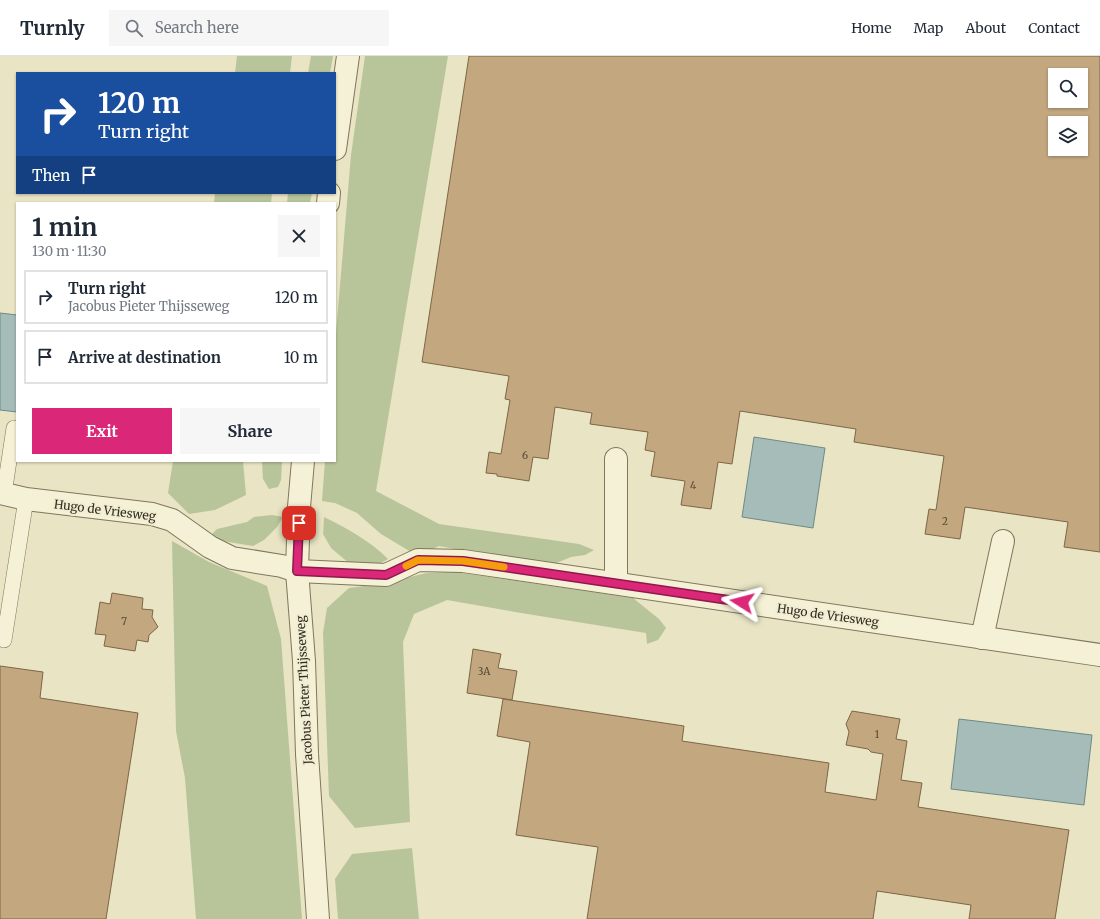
<!DOCTYPE html>
<meta charset="utf-8">
<style>
:root{--surface:#fff;--page:#f6f6f7;--text:#1f2937;--muted:#747a83;--line:#e0e1e3;--accent:#db2777}
body{margin:0;font-family:Merriweather,serif;background:var(--page);color:var(--text);height:100vh;display:flex;flex-direction:column;font-size:15px;white-space:nowrap}
*{box-sizing:border-box;margin:0}
p{font-size:13px;color:var(--muted)}
.icon{flex:none;width:22px;height:22px;fill:none;stroke:currentColor;stroke-width:2;stroke-linecap:round;stroke-linejoin:round}
.map{position:relative;flex:1;overflow:hidden}
.details{position:absolute;left:16px;top:146px;width:320px;height:260px;display:flex;flex-direction:column;background:var(--surface);border-radius:0px;box-shadow:0 1px 3px #0004}
.details>*{flex:none}
.guide{position:absolute;left:16px;top:16px;width:320px;height:122px;border-radius:0px;box-shadow:0 1px 3px #0004;background:#1a4fa0;color:#fff;overflow:hidden}
.buttons{position:absolute;left:1048px;top:12px;display:grid;gap:8px}
.buttons a{display:grid;place-items:center;width:40px;height:40px;border-radius:0px;background:var(--surface);box-shadow:0 1px 3px #0004;font-size:20px}
.pin{position:absolute;display:grid;place-items:center;width:34px;height:34px;color:#fff;margin:-17px;border-radius:8px;box-shadow:0 2px 6px #0006}
.me{position:absolute;width:44px;margin:-22px;rotate:279deg;stroke-linejoin:round;filter:drop-shadow(0 0 3px #0008)}
.turn{display:flex;align-items:center;gap:14px;height:84px;padding:0 16px;font-size:18px}
.turn .icon{width:52px;height:52px;stroke-width:2.5}
.turn b{display:block;font-size:28px;line-height:34px}
.then{display:flex;align-items:center;height:38px;padding:0 16px;background:#0003;gap:8px;font-size:15px}
.round{display:grid;place-items:center;flex:none;width:42px;height:42px;border-radius:0px;background:var(--page)}
.summary{display:flex;align-items:center;justify-content:space-between;height:68px;padding:0 16px}
h1{font-size:24px;font-weight:700;line-height:30px}
.button{display:flex;gap:8px;margin-top:auto;padding:8px 16px}
.button a{flex:1;height:46px;border-radius:0px;background:var(--accent);color:#fff;font-size:16px;font-weight:700;line-height:46px;text-align:center}
.button a+a{background:var(--page);color:var(--text)}
ul{padding:0;list-style:none}
li{display:flex;align-items:center;gap:12px;height:54px;margin:0 8px 6px;padding:0 8px;border:2px solid var(--line);border-radius:0px}
li div{flex:1}
li b{display:block;font-size:15px}
li em{font-style:normal}
header{display:flex;align-items:center;gap:24px;box-sizing:border-box;height:56px;padding:0 20px;background:var(--surface);border-bottom:1px solid var(--line)}
header strong{font-size:19px}
nav{display:flex;gap:22px;margin-inline-start:auto;font-size:14px}
.search{width:280px;height:36px;background:var(--page);display:flex;align-items:center;gap:10px;box-sizing:border-box;padding:0 14px;border-radius:0px;color:var(--muted);font-size:15px}
.map>svg:first-child{display:block}
.green{fill:#b8c59a}
.water{fill:#a6bcb9;stroke:#6e8987}
.building{fill:#c2a77f;stroke:#7d6646;fill-rule:evenodd}
.lines{fill:none;stroke-linecap:round;stroke-linejoin:round}
.service-casing{stroke:#81765d;stroke-width:16}
.minor-casing{stroke:#81765d;stroke-width:24}
.tertiary-casing{stroke:#81765d;stroke-width:24}
.service{stroke:#f4f1d6;stroke-width:15}
.minor{stroke:#f4f1d6;stroke-width:22}
.tertiary{stroke:#f4f1d6;stroke-width:22}
.route-casing{stroke:#8e194d;stroke-width:10}
.route{stroke:#db2777;stroke-width:7}
.slow{stroke:#f59e0b;stroke-width:7}
.labels{text-anchor:middle;dominant-baseline:central;stroke-width:4;stroke-linejoin:round;paint-order:stroke}
.number-label{font-size:10px;fill:#564b37}
.street-label{font-size:12px;fill:#322c1f;stroke:#f0edd3}
</style>
<header>
<strong>Turnly</strong>
<div class="search"><svg class="icon" aria-label="search" viewBox="0 0 24 24"><circle cx="10" cy="10" r="6"/><path d="M15 15l6 6"/></svg>Search here</div>
<nav><a>Home</a><a>Map</a><a>About</a><a>Contact</a></nav>
</header>
<div class="map">
<svg width="1100" height="863" viewBox="0 0 1100 863">
<rect width="100%" height="100%" fill="#e8e4c4"/>
<!-- green -->
<g class="green">
<path d="M237,0H292L290,17H235Z"/>
<path d="M311,0H333L330,17H308Z"/>
<path d="M365,0H448L376,435L439,468L579,488L594,494L585,499L571,501L554,508L460,494L439,490L429,495L411,496L381,478L357,457L335,447L322,445L325,405H335V289L351,99Z"/>
<path d="M215,137H272L271,147H214Z"/>
<path d="M288,137H312L310,147H287Z"/>
<path d="M173,405H243L246,439L215,454L189,458L168,437Z"/>
<path d="M262,405H282L281,424L278,431L269,433L263,423Z"/>
<path d="M272,459L283,461L277,471L264,484L253,490L216,484L211,479L217,473L247,466L254,461Z"/>
<path d="M324,461C348,473 370,485 388,503L374,511L350,508L331,492L323,478Z"/>
<path d="M172,485L209,506L267,530L281,583L302,863H196L185,722L176,675Z"/>
<path d="M456,516L633,542L659,563L666,572L658,584L647,588L646,577L521,557L447,544L414,558L403,586L410,766L355,772L329,740L323,577L327,552L349,532L379,528L427,517Z"/>
<path d="M412,792L419,863H338L335,823L352,798Z"/>
</g>
<!-- water -->
<g class="water">
<path d="M0,257L17,259V356L0,354Z"/>
<path d="M754,381L825,392L813,472L742,461Z"/>
<path d="M959,663L1092,679L1084,749L951,733Z"/>
</g>
<!-- building -->
<g class="building">
<path d="M469,0H1100V496L1064,491L1068,466L965,451L960,483L925,478L929,453L936,454L944,400L854,386L856,373L740,355L732,408L718,406L711,453L681,449L685,425L651,420L655,396L645,394L648,376L590,368L592,357L555,351L548,403L533,401L529,425L497,420V418L486,417L489,396L501,398L510,344L505,343L509,320L422,306ZM1055,19H1081V45H1055ZM1055,67H1081V93H1055Z"/>
<path d="M112,537L143,542L142,553L153,554L152,561L158,571L149,579L148,586L137,584L135,595L104,590L106,579L95,578L100,546L110,548Z"/>
<path d="M473,593L501,598L498,612L517,615L512,644L467,637Z"/>
<path d="M0,610L43,616L40,642L138,657L106,863H0Z"/>
<path d="M503,643L684,670L682,685L829,707L825,736L876,744L883,698L871,696L868,693L846,689L849,676L846,668L852,655L900,663L896,683L907,685L901,724L922,727L918,751L1069,774L1055,863H969L971,849L877,835L873,863H587L598,791L516,779L530,686L497,680Z"/>
</g>
<g class="lines">
<defs>
<g id="service">
<path d="M4,438L14,372"/>
<path d="M4,584L26,443"/>
</g>
<g id="minor">
<path d="M0,437L26,443L152,458L172,464L210,491L232,502L282,510L297,515L386,519L418,504L463,505L1100,599"/>
<path d="M616,527V403"/>
<path d="M982,582L1003,485"/>
</g>
<g id="tertiary">
<path d="M335,93L348,0"/>
<path d="M328,147L329,137"/>
<path d="M303,405L299,451L297,515L304,605L307,698L318,863"/>
</g>
</defs>
<!-- service casing -->
<use href="#service" class="service-casing"/>
<!-- minor casing -->
<use href="#minor" class="minor-casing"/>
<!-- tertiary casing -->
<use href="#tertiary" class="tertiary-casing"/>
<!-- service -->
<use href="#service" class="service"/>
<!-- minor -->
<use href="#minor" class="minor"/>
<!-- tertiary -->
<use href="#tertiary" class="tertiary"/>
</g>
<g class="lines">
<defs>
<path id="route" d="M299,467L297,515L386,519L418,504L463,505L742,546"/>
</defs>
<!-- route casing -->
<use href="#route" class="route-casing"/>
<!-- route -->
<use href="#route" class="route"/>
<!-- slow -->
<path class="slow" d="M406,510L418,504L463,505L504,511"/>
</g>
<g class="labels">
<!-- number labels -->
<g class="number-label">
<text x="525" y="399">6</text>
<text x="693" y="429">4</text>
<text x="945" y="465">2</text>
<text x="124" y="565">7</text>
<text x="484" y="615">3A</text>
<text x="877" y="678">1</text>
</g>
<!-- street labels -->
<g class="street-label">
<text transform="translate(105 454) rotate(7)">Hugo de Vriesweg</text>
<text transform="translate(828 559) rotate(8)">Hugo de Vriesweg</text>
<text transform="translate(304 634) rotate(-93)">Jacobus Pieter Thijsseweg</text>
</g>
</g>
</svg>
<div class="buttons">
<a><svg class="icon" aria-label="search" viewBox="0 0 24 24"><circle cx="10" cy="10" r="6"/><path d="M15 15l6 6"/></svg></a>
<a><svg class="icon" aria-label="layers" viewBox="0 0 24 24"><path d="M12 4l9 5-9 5-9-5zM3 14l9 5 9-5"/></svg></a>
</div>
<div class="pin" style="left:299px;top:467px;background:#d93025"><svg class="icon" aria-label="arrive" viewBox="0 0 24 24"><path d="M6 21V4h12l-3 4 3 4H6"/></svg></div>
<svg class="me" style="left:742px;top:546px" viewBox="-20 -20 40 40"><path d="M0-17L14 15 0 8-14 15z" fill="#db2777" stroke="#fff" stroke-width="4"/></svg>
<div class="guide">
<div class="turn"><svg class="icon" aria-label="right" viewBox="0 0 24 24"><path d="M7 20v-9h11M14 6l5 5-5 5"/></svg><div><b>120 m</b>Turn right</div></div>
<div class="then">Then<svg class="icon" aria-label="arrive" viewBox="0 0 24 24"><path d="M6 21V4h12l-3 4 3 4H6"/></svg></div>
</div>
<section class="details">
<div class="summary"><div><h1>1 min</h1><p>130 m · 11:30</p></div><a class="round"><svg class="icon" aria-label="close" viewBox="0 0 24 24"><path d="M6 6l12 12M18 6L6 18"/></svg></a></div>
<ul>
<li><svg class="icon" aria-label="right" viewBox="0 0 24 24"><path d="M7 20v-9h11M14 6l5 5-5 5"/></svg><div><b>Turn right</b><p>Jacobus Pieter Thijsseweg</p></div><em>120 m</em></li>
<li><svg class="icon" aria-label="arrive" viewBox="0 0 24 24"><path d="M6 21V4h12l-3 4 3 4H6"/></svg><div><b>Arrive at destination</b></div><em>10 m</em></li>
</ul>
<div class="button"><a>Exit</a><a>Share</a></div>
</section>
</div>
